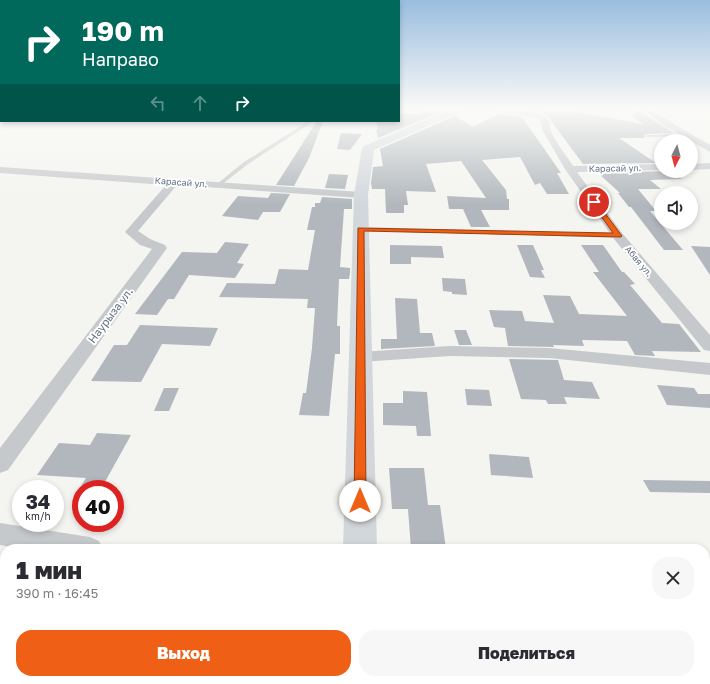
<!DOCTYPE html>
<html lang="ru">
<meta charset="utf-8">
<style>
:root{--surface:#fff;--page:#f7f7f7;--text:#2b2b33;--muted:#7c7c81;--accent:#ef5f15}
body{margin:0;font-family:"Golos Text",sans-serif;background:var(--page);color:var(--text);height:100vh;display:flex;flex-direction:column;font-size:15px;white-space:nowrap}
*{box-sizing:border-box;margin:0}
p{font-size:13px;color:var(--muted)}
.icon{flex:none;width:22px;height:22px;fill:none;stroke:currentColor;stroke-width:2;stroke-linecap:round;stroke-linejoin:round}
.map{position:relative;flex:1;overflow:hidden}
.panel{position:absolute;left:0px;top:544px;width:710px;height:140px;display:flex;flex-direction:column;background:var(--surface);border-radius:16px 16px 0 0;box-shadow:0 2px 6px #0003}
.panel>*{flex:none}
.top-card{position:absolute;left:0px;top:0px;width:400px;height:122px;box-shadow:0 2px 6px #0003;background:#00695c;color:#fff;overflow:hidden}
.needle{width:26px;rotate:186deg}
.tools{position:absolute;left:654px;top:134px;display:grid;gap:8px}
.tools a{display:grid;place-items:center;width:44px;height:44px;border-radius:50%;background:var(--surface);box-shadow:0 2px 6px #0003;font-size:20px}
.speed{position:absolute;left:12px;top:480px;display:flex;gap:8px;font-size:20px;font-weight:700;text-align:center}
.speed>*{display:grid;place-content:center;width:52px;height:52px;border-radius:50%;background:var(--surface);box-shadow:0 2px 6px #0003;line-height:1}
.speed small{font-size:10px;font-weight:400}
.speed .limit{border:6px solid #d22;background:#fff;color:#111}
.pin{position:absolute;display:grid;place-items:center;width:34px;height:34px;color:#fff;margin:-17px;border:2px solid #fff;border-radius:50%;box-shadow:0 1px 4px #0007}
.me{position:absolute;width:44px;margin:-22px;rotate:0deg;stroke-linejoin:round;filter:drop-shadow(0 0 3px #0008)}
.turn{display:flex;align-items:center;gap:14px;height:84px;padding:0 16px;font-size:18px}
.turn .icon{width:52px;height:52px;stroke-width:2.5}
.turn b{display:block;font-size:28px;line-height:34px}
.lanes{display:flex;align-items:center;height:38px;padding:0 16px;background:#0003;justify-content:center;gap:20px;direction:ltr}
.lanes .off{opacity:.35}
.round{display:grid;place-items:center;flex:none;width:42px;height:42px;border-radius:16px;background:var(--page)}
.head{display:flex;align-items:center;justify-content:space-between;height:68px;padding:0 16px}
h1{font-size:24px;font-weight:800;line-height:30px}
.cta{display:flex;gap:8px;margin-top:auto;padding:8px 16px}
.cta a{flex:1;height:46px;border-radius:16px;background:var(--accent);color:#fff;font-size:16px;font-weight:800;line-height:46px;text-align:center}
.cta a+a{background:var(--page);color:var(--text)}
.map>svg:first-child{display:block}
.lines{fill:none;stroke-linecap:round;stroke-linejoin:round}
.river{fill:#c3cbd1;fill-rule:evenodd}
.building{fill:#b1b7bc}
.lane{fill:#c6c9cc;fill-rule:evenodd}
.street{fill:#c6c9cc;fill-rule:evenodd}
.secondary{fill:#d2d7dc;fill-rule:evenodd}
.route{fill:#ef5f15;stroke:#9b3e0e}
.labels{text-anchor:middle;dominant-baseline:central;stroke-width:4;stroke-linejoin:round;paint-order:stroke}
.far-street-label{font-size:9px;fill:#617083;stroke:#fff}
.street-label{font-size:11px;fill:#617083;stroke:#fff}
</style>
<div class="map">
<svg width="710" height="684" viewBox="0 0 710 684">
<rect width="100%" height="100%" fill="#f4f4f0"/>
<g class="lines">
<!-- river -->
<rect class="river" x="0" y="111" width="1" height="8"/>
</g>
<!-- building -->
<g class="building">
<path d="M430,109L445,110L378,138L376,129H378L376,121H399L400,113L417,114Z"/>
<path d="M540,109L555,111L559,109L643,124L632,116L636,109L674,133L647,134L644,135L645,138H619L656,163L583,164L549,118Z"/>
<path d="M499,114L522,117L561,173H557L569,194H547L540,183L535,185L520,157L482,160L506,190L507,199H509V210H481L490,227H471L463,209H449L447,196L486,198L461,161L426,164L436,192L406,191L408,205H404V213H386L385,189H372L371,183L373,167L383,166L380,149L455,116L473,127Z"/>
<path d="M317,121H323L309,158L294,186L276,185Z"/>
<path d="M341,133L362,134L350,150L337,149Z"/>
<path d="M669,171L682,179L650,180L661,189H638L656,211H650L683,250H664L631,207H629L618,193H620L598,173Z"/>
<path d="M329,174L348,175L345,189L325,188Z"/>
<path d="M271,193L290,194L280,212H263L258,220L222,216L238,196L268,198Z"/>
<path d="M322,197L352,199V209H344L340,267L350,268V273L349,279H339L337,326H340V354H335L329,416L299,415L303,393H306L312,348L315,308H307L308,299L219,297L227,283L275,284L279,269L308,270L315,230H307L312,207H315V203H320Z"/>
<path d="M225,242L249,244L237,263L244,264L235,278L189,275L174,299H168L157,315L135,314L182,252L217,253Z"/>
<path d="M390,245L442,246L444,258L411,257V264H390Z"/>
<path d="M517,245H533L544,270H541L545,278L530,277Z"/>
<path d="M581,245H603L622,272H624L635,284L630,285L662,323L679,324L701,352L652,351L655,356L635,355L627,341L582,340L584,346L553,345L554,347L508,346L505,328L494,327L489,310L522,311L525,321L554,323L543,295L570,296L579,314L627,316L593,272H599Z"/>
<path d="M691,246L710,247V275Z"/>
<path d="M442,278L465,279L467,295L452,294V292L443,291Z"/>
<path d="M395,298L417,299L420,333H432L435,346L381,349V339H397Z"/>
<path d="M140,325L218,328L210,346L162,344L141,382L91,381L114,345H127Z"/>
<path d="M454,330H466L472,345H459Z"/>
<path d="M509,359L558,360L564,380L592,382L600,399L564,397L567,404H548L546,400L521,399Z"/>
<path d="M657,385L694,388L698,394H710V408L667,405Z"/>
<path d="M164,388H179L169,411H154Z"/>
<path d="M465,389L489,390L492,406L467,405Z"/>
<path d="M403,391L427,392L431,436H417L416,426L383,425V403H403Z"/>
<path d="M97,433L131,435L101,489H79L86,478L37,475L59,443L90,445Z"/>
<path d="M489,454L529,457L533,478L491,475Z"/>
<path d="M389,468H424L428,505H440L446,549H411L408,509H392Z"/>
<path d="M643,480L710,481V493L650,492Z"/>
</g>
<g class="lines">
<!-- lane -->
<g class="lane">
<path d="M309,121H314L248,164L221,185L217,184L244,162Z"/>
<path d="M686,134L687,136L647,137L645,136L647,135Z"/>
<path d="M361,227L618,234L621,236L618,238L359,230L358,229Z"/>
<path d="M474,679H501L503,684H476Z"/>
</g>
<!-- street -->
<g class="street">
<path d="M488,109C500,108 537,109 546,117C551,121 549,126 551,131C556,143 566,155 573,166L661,164V170L577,172L622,233L710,335V351L704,350L614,239L565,169L543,131L540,120L533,117L492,111Z"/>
<path d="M643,109H651L669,121L710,145V152L663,125Z"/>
<path d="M710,163V169L691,170V164Z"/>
<path d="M0,167L361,192L366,195L361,198L177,185L138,231L150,239L165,245L167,248L8,470L0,473V448L152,249L140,245L125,232L166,185L0,173Z"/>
<path d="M450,346L549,348L710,363V375L549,358L450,356L360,362L354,361L351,357L354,353L360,352Z"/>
<path d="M0,523L90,537L99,541L103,549H23L0,545Z"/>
</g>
<!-- secondary -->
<g class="secondary">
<path d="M451,109H464L462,111L374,150L368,195L377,549H343L354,195L362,148L364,146Z"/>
<rect x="341" y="679" width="40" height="5"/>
</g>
</g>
<!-- sky -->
<linearGradient id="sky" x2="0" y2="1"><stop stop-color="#99bddf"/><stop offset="0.53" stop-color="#fafaf8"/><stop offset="1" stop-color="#fafaf8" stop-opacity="0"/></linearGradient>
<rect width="710" height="205" fill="url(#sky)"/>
<!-- route -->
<path class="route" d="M592,201H596L622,236L621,237L364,231L366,501L365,505L360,506L356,505L354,501L358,228L613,233L591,202Z"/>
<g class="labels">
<!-- far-street labels -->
<g class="far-street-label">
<text transform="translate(615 168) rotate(-1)">Карасай ул.</text>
<text transform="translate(181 182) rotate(4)">Карасай ул.</text>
<text transform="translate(639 261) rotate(50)">Абая ул.</text>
</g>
<!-- street labels -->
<g class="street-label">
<text transform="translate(110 315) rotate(-53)">Наурыза ул.</text>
</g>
</g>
</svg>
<div class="tools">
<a><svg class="needle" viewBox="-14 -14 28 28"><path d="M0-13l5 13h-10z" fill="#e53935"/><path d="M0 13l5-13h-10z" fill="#7c7c81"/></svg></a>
<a><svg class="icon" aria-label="sound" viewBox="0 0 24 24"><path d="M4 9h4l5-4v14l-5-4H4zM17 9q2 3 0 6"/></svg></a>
</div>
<div class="speed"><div>34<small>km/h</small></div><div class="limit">40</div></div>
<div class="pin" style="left:594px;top:202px;background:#d93025"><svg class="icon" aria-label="arrive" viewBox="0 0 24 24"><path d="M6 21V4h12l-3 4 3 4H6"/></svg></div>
<svg class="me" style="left:360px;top:501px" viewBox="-20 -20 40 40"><circle r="19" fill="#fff"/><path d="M0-13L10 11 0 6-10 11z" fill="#ef5f15"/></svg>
<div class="top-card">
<div class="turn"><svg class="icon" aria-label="right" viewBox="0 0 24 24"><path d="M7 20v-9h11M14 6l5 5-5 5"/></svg><div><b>190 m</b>Направо</div></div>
<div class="lanes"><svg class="icon off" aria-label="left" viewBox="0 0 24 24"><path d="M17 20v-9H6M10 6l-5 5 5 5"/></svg><svg class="icon off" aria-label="ahead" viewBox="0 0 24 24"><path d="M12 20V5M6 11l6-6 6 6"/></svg><svg class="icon" aria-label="right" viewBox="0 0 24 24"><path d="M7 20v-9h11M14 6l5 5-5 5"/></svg></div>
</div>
<section class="panel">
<div class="head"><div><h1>1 мин</h1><p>390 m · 16:45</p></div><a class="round"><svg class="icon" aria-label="close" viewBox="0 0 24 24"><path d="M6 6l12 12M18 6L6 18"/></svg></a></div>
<div class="cta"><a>Выход</a><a>Поделиться</a></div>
</section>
</div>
